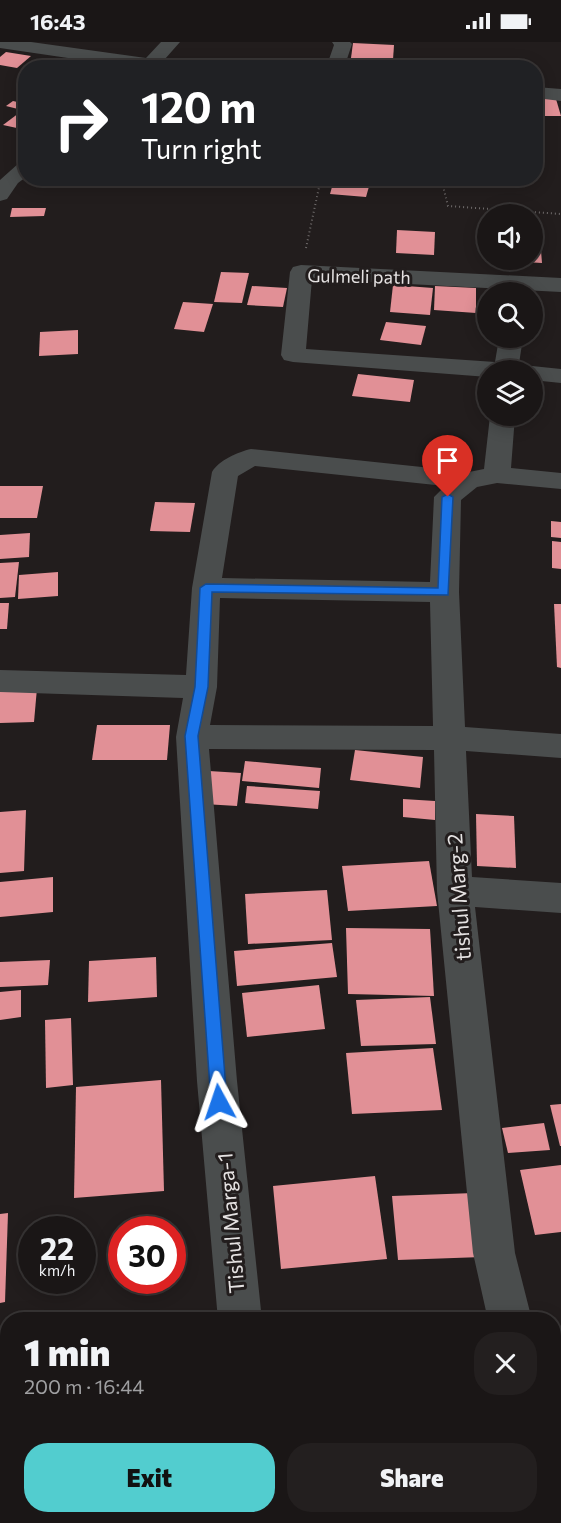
<!DOCTYPE html>
<meta charset="utf-8">
<style>
:root{--surface:#1a1616;--page:#231f1f;--text:#f1f3f6;--muted:#9f9fa1;--line:#383535;--accent:#52cdcf}
body{margin:0;font-family:Commissioner,sans-serif;background:var(--page);color:var(--text);height:100vh;display:flex;flex-direction:column;font-size:22px;white-space:nowrap}
*{box-sizing:border-box;margin:0}
p{font-size:20px;color:var(--muted)}
.icon{flex:none;width:33px;height:33px;fill:none;stroke:currentColor;stroke-width:2;stroke-linecap:round;stroke-linejoin:round}
.map{position:relative;flex:1;overflow:hidden}
.details{position:absolute;left:0px;top:1270px;width:561px;height:212px;display:flex;flex-direction:column;background:var(--surface);border-radius:24px 24px 0 0;box-shadow:0 3px 15px #0003,0 0 0 2px var(--line)}
.details>*{flex:none}
.top-card{position:absolute;left:18px;top:18px;width:525px;height:126px;border-radius:24px;box-shadow:0 3px 15px #0003,0 0 0 2px var(--line);background:#202124;color:#fff;overflow:hidden}
.tools{position:absolute;left:477px;top:162px;display:grid;gap:12px}
.tools a{display:grid;place-items:center;width:66px;height:66px;border-radius:50%;background:var(--surface);box-shadow:0 3px 15px #0003,0 0 0 2px var(--line);font-size:30px}
.speed{position:absolute;left:18px;top:1174px;display:flex;gap:12px;font-size:30px;font-weight:700;text-align:center}
.speed>*{display:grid;place-content:center;width:78px;height:78px;border-radius:50%;background:var(--surface);box-shadow:0 3px 15px #0003,0 0 0 2px var(--line);line-height:1}
.speed small{font-size:15px;font-weight:400}
.speed .limit{border:9px solid #d22;background:#fff;color:#111}
.pin{position:absolute;display:grid;place-items:center;width:51px;height:51px;color:#fff;margin:-62px -26px;border-radius:50% 50% 50% 0;rotate:-45deg;box-shadow:0 0 6px #0007}
.pin .icon{rotate:45deg}
.me{position:absolute;width:66px;margin:-33px;rotate:355deg;stroke-linejoin:round;filter:drop-shadow(0 0 4px #0008)}
.turn{display:flex;align-items:center;gap:21px;height:126px;padding:0 24px;font-size:27px}
.turn .icon{width:78px;height:78px;stroke-width:2.5}
.turn b{display:block;font-size:42px;line-height:51px}
.round{display:grid;place-items:center;flex:none;width:63px;height:63px;border-radius:24px;background:var(--page)}
.headline{display:flex;align-items:center;justify-content:space-between;height:102px;padding:0 24px}
h1{font-size:36px;font-weight:800;line-height:45px}
.action{display:flex;gap:12px;margin-top:auto;padding:12px 24px}
.action a{flex:1;height:69px;border-radius:24px;background:var(--accent);color:#111;font-size:24px;font-weight:800;line-height:69px;text-align:center}
.action a+a{background:var(--page);color:var(--text)}
.status{display:flex;justify-content:space-between;align-items:center;height:42px;padding:0 30px;background:var(--surface);direction:ltr}
.status svg{height:16px;fill:currentColor}
.map>svg:first-child{display:block}
.building{fill:#e19096}
.lines{fill:none;stroke-linecap:round;stroke-linejoin:round}
.path{stroke:#6f6b6b;stroke-width:2;stroke-dasharray:1 3;stroke-linecap:butt}
.minor{fill:#4a4d4d;fill-rule:evenodd}
.route{fill:#1a73e8;stroke:#114b97;stroke-width:1.5}
.labels{text-anchor:middle;dominant-baseline:central;stroke-width:6;stroke-linejoin:round;paint-order:stroke}
.far-street-label{font-size:18px;fill:#e5e2e2;stroke:#221d1d}
.street-label{font-size:21px;fill:#e5e2e2;stroke:#221d1d}
</style>
<div class="status"><b>16:43</b><svg viewBox="0 0 49 12"><path d="M0 12V9h3v3zM5 12V6h3v6zM10 12V3h3v9zM15 12V0h3v12zM26 1h20v11H26zM47 4h2v5h-2z"/></svg></div>
<div class="map">
<svg width="561" height="1481" viewBox="0 0 561 1481">
<rect width="100%" height="100%" fill="#221d1d"/>
<!-- building -->
<g class="building">
<path d="M353,1L394,3L393,18L351,16Z"/>
<path d="M6,10L31,14L17,26L0,23V15Z"/>
<path d="M536,57H556L561,74H536Z"/>
<path d="M13,59L26,62V69L6,64Z"/>
<path d="M19,71L26,73V88L3,83Z"/>
<path d="M334,138L370,141L366,155L330,152Z"/>
<path d="M12,166H46L44,174L10,175Z"/>
<path d="M397,188L435,190L434,213L396,211Z"/>
<path d="M532,196H540L542,221L507,219V218H532Z"/>
<path d="M221,230L249,231L242,261L214,260Z"/>
<path d="M393,243L433,246L430,273L390,270Z"/>
<path d="M252,244L287,246L283,265L247,263Z"/>
<path d="M435,244L476,246V271L434,268Z"/>
<path d="M183,260L213,262L204,290L174,287Z"/>
<path d="M386,280L426,284L421,303L380,298Z"/>
<path d="M78,288V312L39,314L40,290Z"/>
<path d="M358,332L414,338L410,360L352,354Z"/>
<path d="M0,444H43L37,476H0Z"/>
<path d="M155,460L195,461L190,490L150,489Z"/>
<path d="M551,479L561,480V496L551,495Z"/>
<path d="M30,491L29,515L0,517V493Z"/>
<path d="M552,499L561,500V527L552,526Z"/>
<path d="M19,520L15,555L0,556V521Z"/>
<path d="M58,530V554L18,557L19,533Z"/>
<path d="M0,561H9L7,587H0Z"/>
<path d="M554,562H561V626L557,625Z"/>
<path d="M37,646L34,680L0,681V648Z"/>
<path d="M97,683H170L167,718H92Z"/>
<path d="M355,708L423,715L420,746L350,738Z"/>
<path d="M245,719L321,726L319,746L242,739Z"/>
<path d="M209,729L241,731L237,764L204,762Z"/>
<path d="M247,744L320,749L318,767L245,761Z"/>
<path d="M403,757L435,759V778L403,775Z"/>
<path d="M26,768L24,829L0,831V770Z"/>
<path d="M476,772L514,774L516,826L477,824Z"/>
<path d="M429,819L437,864L348,869L342,824Z"/>
<path d="M53,835V870L0,875V840Z"/>
<path d="M327,848L332,898L248,902L245,852Z"/>
<path d="M346,886L430,887L434,954L348,952Z"/>
<path d="M332,901L337,935L237,944L234,909Z"/>
<path d="M156,915L157,955L88,960L89,919Z"/>
<path d="M50,918L48,943L0,945V920Z"/>
<path d="M319,943L325,987L247,995L242,951Z"/>
<path d="M21,948V975L0,978V950Z"/>
<path d="M430,955L436,1002L361,1004L356,958Z"/>
<path d="M71,976L73,1043L46,1046L45,978Z"/>
<path d="M433,1006L442,1068L352,1072L346,1011Z"/>
<path d="M161,1038L164,1149L74,1156L76,1045Z"/>
<path d="M561,1062V1104H560L550,1063Z"/>
<path d="M544,1081L550,1108L508,1111L502,1086Z"/>
<path d="M561,1123V1190L535,1193L520,1128Z"/>
<path d="M375,1134L387,1217L281,1227L273,1144Z"/>
<path d="M474,1151L482,1215L398,1218L392,1154Z"/>
<path d="M8,1171L5,1260L0,1261V1172Z"/>
<path d="M8,1420V1474H10V1481H0V1421Z"/>
<path d="M279,1474H387L388,1481H280Z"/>
</g>
<g class="lines">
<!-- path -->
<g class="path">
<path d="M386,136L442,140L448,164L561,172"/>
<path d="M306,206L321,136"/>
</g>
<!-- minor -->
<g class="minor">
<path d="M0,0H31L146,16L161,0H180L157,26H136L0,6Z"/>
<path d="M332,0H350L352,2L344,26H326L334,3Z"/>
<path d="M536,45L561,47V59L536,56Z"/>
<path d="M26,119V135L18,141L7,157L0,159V138L19,121Z"/>
<path d="M301,223L561,236V250L312,237L306,307L495,320L499,296H523L518,328H488V335L293,320L284,318L281,313L290,230L293,225Z"/>
<path d="M532,324L561,327V341L532,338V328H521Z"/>
<path d="M490,374H515L511,426L561,431V447L497,441L477,445L461,458L459,550L465,685L561,692V716L466,709L472,835L561,841V871L475,865L515,1211L532,1278H488L473,1211L437,849L434,708L209,707L237,1039L262,1278H218L197,1039L176,695L183,656L0,650V628L186,633L192,546L212,430C219,418 238,410 251,407L469,430L484,427ZM255,424L445,444L434,455L430,540L222,536L238,434ZM220,556L430,560L433,684L210,683L217,645Z"/>
<path d="M554,1433L561,1436V1481H535L533,1474H554Z"/>
<path d="M234,1474H282L283,1481H235Z"/>
</g>
</g>
<!-- route -->
<path class="route" d="M448,452L453,455L448,553L212,550L208,645L198,694L227,1060L225,1066L219,1068L213,1066L211,1060L185,694L195,645L200,546L206,542L438,546L442,455Z"/>
<g class="labels">
<!-- far-street labels -->
<g class="far-street-label">
<text transform="translate(359 234) rotate(1)">Gulmeli path</text>
</g>
<!-- street labels -->
<g class="street-label">
<text transform="translate(458 855) rotate(-94)">tishul Marg-2</text>
<text transform="translate(230 1181) rotate(-95)">Tishul Marga-1</text>
</g>
</g>
</svg>
<div class="tools">
<a><svg class="icon" aria-label="sound" viewBox="0 0 24 24"><path d="M4 9h4l5-4v14l-5-4H4zM17 9q2 3 0 6"/></svg></a>
<a><svg class="icon" aria-label="search" viewBox="0 0 24 24"><circle cx="10" cy="10" r="6"/><path d="M15 15l6 6"/></svg></a>
<a><svg class="icon" aria-label="layers" viewBox="0 0 24 24"><path d="M12 4l9 5-9 5-9-5zM3 14l9 5 9-5"/></svg></a>
</div>
<div class="speed"><div>22<small>km/h</small></div><div class="limit">30</div></div>
<div class="pin" style="left:448px;top:455px;background:#d93025"><svg class="icon" aria-label="arrive" viewBox="0 0 24 24"><path d="M6 21V4h12l-3 4 3 4H6"/></svg></div>
<svg class="me" style="left:219px;top:1060px" viewBox="-20 -20 40 40"><path d="M0-17L14 15 0 8-14 15z" fill="#1a73e8" stroke="#fff" stroke-width="4"/></svg>
<div class="top-card">
<div class="turn"><svg class="icon" aria-label="right" viewBox="0 0 24 24"><path d="M7 20v-9h11M14 6l5 5-5 5"/></svg><div><b>120 m</b>Turn right</div></div>
</div>
<section class="details">
<div class="headline"><div><h1>1 min</h1><p>200 m · 16:44</p></div><a class="round"><svg class="icon" aria-label="close" viewBox="0 0 24 24"><path d="M6 6l12 12M18 6L6 18"/></svg></a></div>
<div class="action"><a>Exit</a><a>Share</a></div>
</section>
</div>
